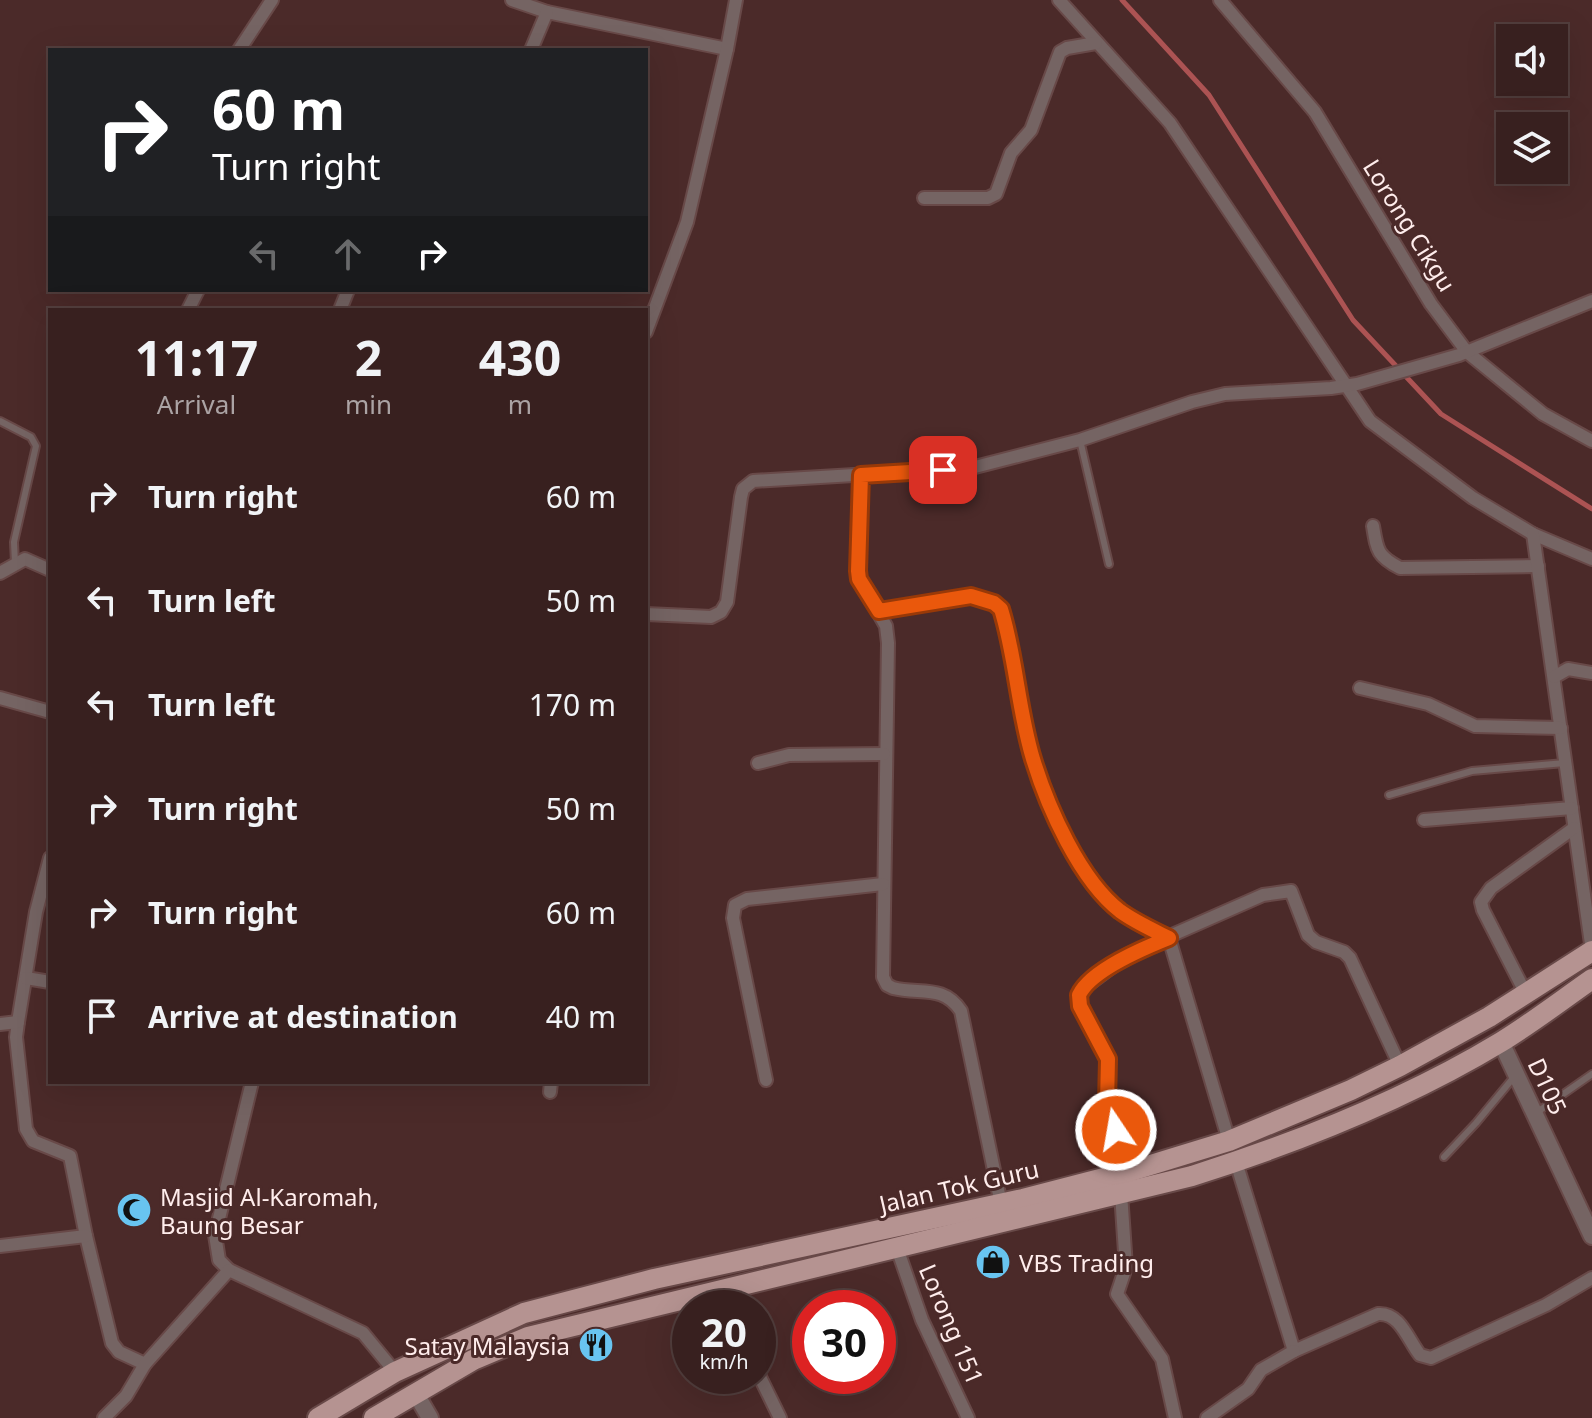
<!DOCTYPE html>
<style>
:root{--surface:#38201f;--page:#3f2828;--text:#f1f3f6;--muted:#aba3a4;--line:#523e3d}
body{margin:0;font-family:"Noto Sans",sans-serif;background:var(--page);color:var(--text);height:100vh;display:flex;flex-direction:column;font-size:30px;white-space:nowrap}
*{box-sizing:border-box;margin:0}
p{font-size:26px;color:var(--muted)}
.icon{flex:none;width:44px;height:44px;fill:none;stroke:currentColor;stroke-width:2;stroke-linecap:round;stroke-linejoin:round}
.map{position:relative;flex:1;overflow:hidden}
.panel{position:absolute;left:48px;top:308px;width:600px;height:776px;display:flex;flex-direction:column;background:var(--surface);border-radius:0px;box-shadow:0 8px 32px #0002,0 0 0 2px var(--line)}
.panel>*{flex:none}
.top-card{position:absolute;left:48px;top:48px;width:600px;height:244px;border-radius:0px;box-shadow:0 8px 32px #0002,0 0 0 2px var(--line);background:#202124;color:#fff;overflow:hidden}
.tools{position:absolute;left:1496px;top:24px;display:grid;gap:16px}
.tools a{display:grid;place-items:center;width:72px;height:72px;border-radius:0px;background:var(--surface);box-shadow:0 8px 32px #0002,0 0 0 2px var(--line);font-size:40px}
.speed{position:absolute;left:672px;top:1290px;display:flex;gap:16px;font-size:40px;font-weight:700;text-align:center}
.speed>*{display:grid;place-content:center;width:104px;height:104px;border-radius:50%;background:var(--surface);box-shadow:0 8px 32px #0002,0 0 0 2px var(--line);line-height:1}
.speed small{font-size:20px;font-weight:400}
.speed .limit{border:12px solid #d22;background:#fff;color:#111}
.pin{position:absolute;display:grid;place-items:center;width:68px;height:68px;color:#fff;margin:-34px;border-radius:16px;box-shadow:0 4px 12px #0006}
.me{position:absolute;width:88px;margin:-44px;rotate:348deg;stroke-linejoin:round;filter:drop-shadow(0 0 6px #0008)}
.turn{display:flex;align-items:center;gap:28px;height:168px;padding:0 32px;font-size:36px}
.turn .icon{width:104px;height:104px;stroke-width:2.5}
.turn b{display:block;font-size:56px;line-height:68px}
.lanes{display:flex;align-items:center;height:76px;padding:0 32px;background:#0003;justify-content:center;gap:40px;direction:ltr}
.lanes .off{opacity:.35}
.eta{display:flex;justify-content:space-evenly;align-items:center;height:136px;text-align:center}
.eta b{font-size:48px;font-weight:700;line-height:56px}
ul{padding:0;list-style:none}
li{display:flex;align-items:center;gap:24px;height:104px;padding:0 32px}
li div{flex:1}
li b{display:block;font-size:30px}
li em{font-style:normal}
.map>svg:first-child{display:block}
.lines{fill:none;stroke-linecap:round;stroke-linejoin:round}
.stream{stroke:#ac5353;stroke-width:5}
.service-casing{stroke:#684948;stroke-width:10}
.minor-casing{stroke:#684948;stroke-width:16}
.tertiary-casing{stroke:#684948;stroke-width:20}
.primary-casing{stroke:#684948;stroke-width:24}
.service{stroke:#756463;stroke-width:6}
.minor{stroke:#756463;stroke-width:12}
.tertiary{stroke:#756463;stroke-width:16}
.primary{stroke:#b59391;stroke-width:20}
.route-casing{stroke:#983908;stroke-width:20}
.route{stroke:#ea580c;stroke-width:14}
.labels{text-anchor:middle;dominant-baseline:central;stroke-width:6;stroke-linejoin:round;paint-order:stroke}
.street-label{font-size:24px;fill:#ffedec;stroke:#4b2a29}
.poi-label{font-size:24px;fill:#ffedec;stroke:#4b2a29;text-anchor:start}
</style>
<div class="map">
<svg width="1592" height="1418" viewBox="0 0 1592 1418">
<rect width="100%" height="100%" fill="#4b2a29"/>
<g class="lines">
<!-- stream -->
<path class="stream" d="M1122,0L1209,95L1353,320L1441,414L1592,509"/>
<defs>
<g id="service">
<path d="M0,421L31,437L36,446L14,542L15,563"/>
<path d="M1080,440L1109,564"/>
<path d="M1389,795L1472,771L1565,763"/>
<path d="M1536,1113L1592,1074"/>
<path d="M1444,1157L1476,1123L1514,1077"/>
</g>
<g id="minor">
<path d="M512,0L547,12L727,49"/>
<path d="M1059,0L1170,123L1370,421L1473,498L1533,534L1592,559"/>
<path d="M1220,0L1315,112L1431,304L1467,352L1543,414L1592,441"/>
<path d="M239,50L272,0"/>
<path d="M531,50L547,12"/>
<path d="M924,198H988L996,194L1011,153L1031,130L1060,52L1067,48L1096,43"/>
<path d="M188,310L198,290"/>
<path d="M340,310L348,290"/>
<path d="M646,332L687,222L727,49L736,0"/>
<path d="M861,475L859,579L886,626L888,643L883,977L887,985L893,988C920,995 943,984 961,1011L1001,1204"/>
<path d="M1373,526C1377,550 1377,556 1400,568L1538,566"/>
<path d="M1533,534L1592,951"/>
<path d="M0,573L25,559L50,570"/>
<path d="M879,611L971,596L994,603L1001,609C1017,657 1018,710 1033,759C1048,809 1079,879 1120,911C1135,922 1153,929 1169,938L1229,1141"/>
<path d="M646,614L711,617L721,612L727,602L741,497L743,489L753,481L971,468L1080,440L1192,402L1225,394L1331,388L1357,384L1459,355L1592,301"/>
<path d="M1554,677L1568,669L1592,673"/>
<path d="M1360,688L1428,704L1475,726L1561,728"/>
<path d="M0,698L50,712"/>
<path d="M758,763L789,755L884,754"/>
<path d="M1424,820L1572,808"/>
<path d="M50,858L36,912L18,1022L16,1037L26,1129L33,1141L70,1156L86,1236L112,1343L119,1352L145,1364"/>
<path d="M26,978L50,982"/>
<path d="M1525,992L1483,910L1481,902L1491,888L1574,828"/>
<path d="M0,1024L18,1022"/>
<path d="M766,1080L733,918L735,905L747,899L883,884"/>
<path d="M252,1082L215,1235L219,1260L229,1270L363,1333L395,1372"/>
<path d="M550,1092L551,1082"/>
<path d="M1236,1162L1294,1351L1378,1314C1400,1312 1408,1340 1420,1355L1431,1358L1546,1305L1592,1278"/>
<path d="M1131,1171L1108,1110V1059L1080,1006L1081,990L1129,954L1263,895L1291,891L1308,935L1316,942L1344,952L1350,958L1400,1066"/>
<path d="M1121,1193L1126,1267L1117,1294L1162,1359L1175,1418"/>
<path d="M0,1246L86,1236"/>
<path d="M897,1248L922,1320L968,1418"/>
<path d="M718,1291L726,1308"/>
<path d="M758,1373L780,1418"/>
<path d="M104,1418L126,1396L145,1364L229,1270"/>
<path d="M1207,1418L1248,1389L1261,1370L1294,1351"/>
</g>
<g id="tertiary">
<path d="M1501,1042L1592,1236"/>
<path d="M416,1394L430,1418"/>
</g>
<g id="primary">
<path d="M318,1418L395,1372L524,1313L654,1279L1023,1199L1131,1171L1229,1141L1351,1090L1400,1066L1489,1017L1592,951"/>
<path d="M374,1418L473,1360L528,1337L1192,1176C1299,1142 1405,1100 1501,1042C1532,1023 1562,1000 1592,979"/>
</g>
</defs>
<!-- service casing -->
<use href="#service" class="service-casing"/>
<!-- minor casing -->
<use href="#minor" class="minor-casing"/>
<!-- tertiary casing -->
<use href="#tertiary" class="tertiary-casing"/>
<!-- primary casing -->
<use href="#primary" class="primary-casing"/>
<!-- service -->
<use href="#service" class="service"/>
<!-- minor -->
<use href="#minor" class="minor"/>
<!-- tertiary -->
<use href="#tertiary" class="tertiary"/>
<!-- primary -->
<use href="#primary" class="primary"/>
</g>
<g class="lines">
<defs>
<path id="route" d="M943,470L861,475L858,571L859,579L879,611L971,596L994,603L1001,609C1016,657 1018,710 1033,759C1048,808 1080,880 1120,911C1135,922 1153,930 1169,938C1144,948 1091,970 1079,995L1080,1006L1108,1059L1107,1104L1116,1130"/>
</defs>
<!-- route casing -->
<use href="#route" class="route-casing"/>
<!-- route -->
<use href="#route" class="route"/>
</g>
<!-- icons -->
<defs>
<symbol id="mosque-disc" viewBox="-11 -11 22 22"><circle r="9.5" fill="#68c4f0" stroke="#4b2a29"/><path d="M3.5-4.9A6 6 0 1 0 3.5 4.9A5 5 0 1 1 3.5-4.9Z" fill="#111"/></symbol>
<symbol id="shop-disc" viewBox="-11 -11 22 22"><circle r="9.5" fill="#68c4f0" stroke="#4b2a29"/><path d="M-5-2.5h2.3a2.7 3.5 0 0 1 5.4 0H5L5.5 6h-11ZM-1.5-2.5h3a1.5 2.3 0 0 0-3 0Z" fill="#111"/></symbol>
<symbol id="restaurant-disc" viewBox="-11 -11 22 22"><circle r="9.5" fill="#68c4f0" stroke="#4b2a29"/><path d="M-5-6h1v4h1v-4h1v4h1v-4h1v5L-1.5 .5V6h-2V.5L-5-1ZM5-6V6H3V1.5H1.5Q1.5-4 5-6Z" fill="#111"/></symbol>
</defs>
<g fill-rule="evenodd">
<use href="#mosque-disc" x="114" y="1190" width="40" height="40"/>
<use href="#shop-disc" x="973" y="1242" width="40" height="40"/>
<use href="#restaurant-disc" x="576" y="1325" width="40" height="40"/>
</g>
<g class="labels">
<!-- street labels -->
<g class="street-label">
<text transform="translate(1410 225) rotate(58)">Lorong Cikgu</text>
<text transform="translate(1548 1086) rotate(65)">D105</text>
<text transform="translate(959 1186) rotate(-13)">Jalan Tok Guru</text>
<text transform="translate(952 1324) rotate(67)">Lorong 151</text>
</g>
<!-- poi labels -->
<g class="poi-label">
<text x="160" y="1196">Masjid Al-Karomah,<tspan x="160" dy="28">Baung Besar</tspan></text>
<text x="1019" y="1262">VBS Trading</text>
<text x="570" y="1345" text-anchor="end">Satay Malaysia</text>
</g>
</g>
</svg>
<div class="tools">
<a><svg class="icon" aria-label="sound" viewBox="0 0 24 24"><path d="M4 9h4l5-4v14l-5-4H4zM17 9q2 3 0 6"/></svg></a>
<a><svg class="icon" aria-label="layers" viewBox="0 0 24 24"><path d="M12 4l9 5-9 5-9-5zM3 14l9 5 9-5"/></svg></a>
</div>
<div class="speed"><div>20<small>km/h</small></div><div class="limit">30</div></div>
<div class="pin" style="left:943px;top:470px;background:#d93025"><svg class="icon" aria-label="arrive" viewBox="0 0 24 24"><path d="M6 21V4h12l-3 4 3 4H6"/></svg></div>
<svg class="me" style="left:1116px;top:1130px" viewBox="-20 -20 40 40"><circle r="17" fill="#ea580c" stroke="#fff" stroke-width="3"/><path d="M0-11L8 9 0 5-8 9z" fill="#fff"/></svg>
<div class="top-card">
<div class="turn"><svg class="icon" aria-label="right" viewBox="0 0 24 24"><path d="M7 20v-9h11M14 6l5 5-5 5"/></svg><div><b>60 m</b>Turn right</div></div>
<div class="lanes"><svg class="icon off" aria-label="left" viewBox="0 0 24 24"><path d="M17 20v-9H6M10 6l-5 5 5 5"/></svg><svg class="icon off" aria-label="ahead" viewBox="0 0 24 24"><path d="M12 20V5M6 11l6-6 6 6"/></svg><svg class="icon" aria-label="right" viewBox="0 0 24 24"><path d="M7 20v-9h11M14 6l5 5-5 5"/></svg></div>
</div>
<section class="panel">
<div class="eta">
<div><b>11:17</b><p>Arrival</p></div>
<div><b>2</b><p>min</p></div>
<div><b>430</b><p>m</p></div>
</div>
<ul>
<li><svg class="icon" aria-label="right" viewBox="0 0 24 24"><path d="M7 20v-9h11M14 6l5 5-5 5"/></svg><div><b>Turn right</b></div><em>60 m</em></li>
<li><svg class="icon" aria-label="left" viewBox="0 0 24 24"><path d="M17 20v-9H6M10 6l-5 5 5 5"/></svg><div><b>Turn left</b></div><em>50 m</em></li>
<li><svg class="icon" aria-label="left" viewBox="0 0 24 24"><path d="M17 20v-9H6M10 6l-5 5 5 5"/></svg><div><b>Turn left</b></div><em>170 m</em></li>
<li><svg class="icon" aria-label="right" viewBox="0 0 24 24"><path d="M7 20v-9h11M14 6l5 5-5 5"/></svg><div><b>Turn right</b></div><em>50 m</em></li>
<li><svg class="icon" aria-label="right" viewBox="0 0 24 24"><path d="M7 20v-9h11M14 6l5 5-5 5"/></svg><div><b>Turn right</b></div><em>60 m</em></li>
<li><svg class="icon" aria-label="arrive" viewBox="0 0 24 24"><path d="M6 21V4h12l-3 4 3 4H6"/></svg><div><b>Arrive at destination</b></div><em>40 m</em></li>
</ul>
</section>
</div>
